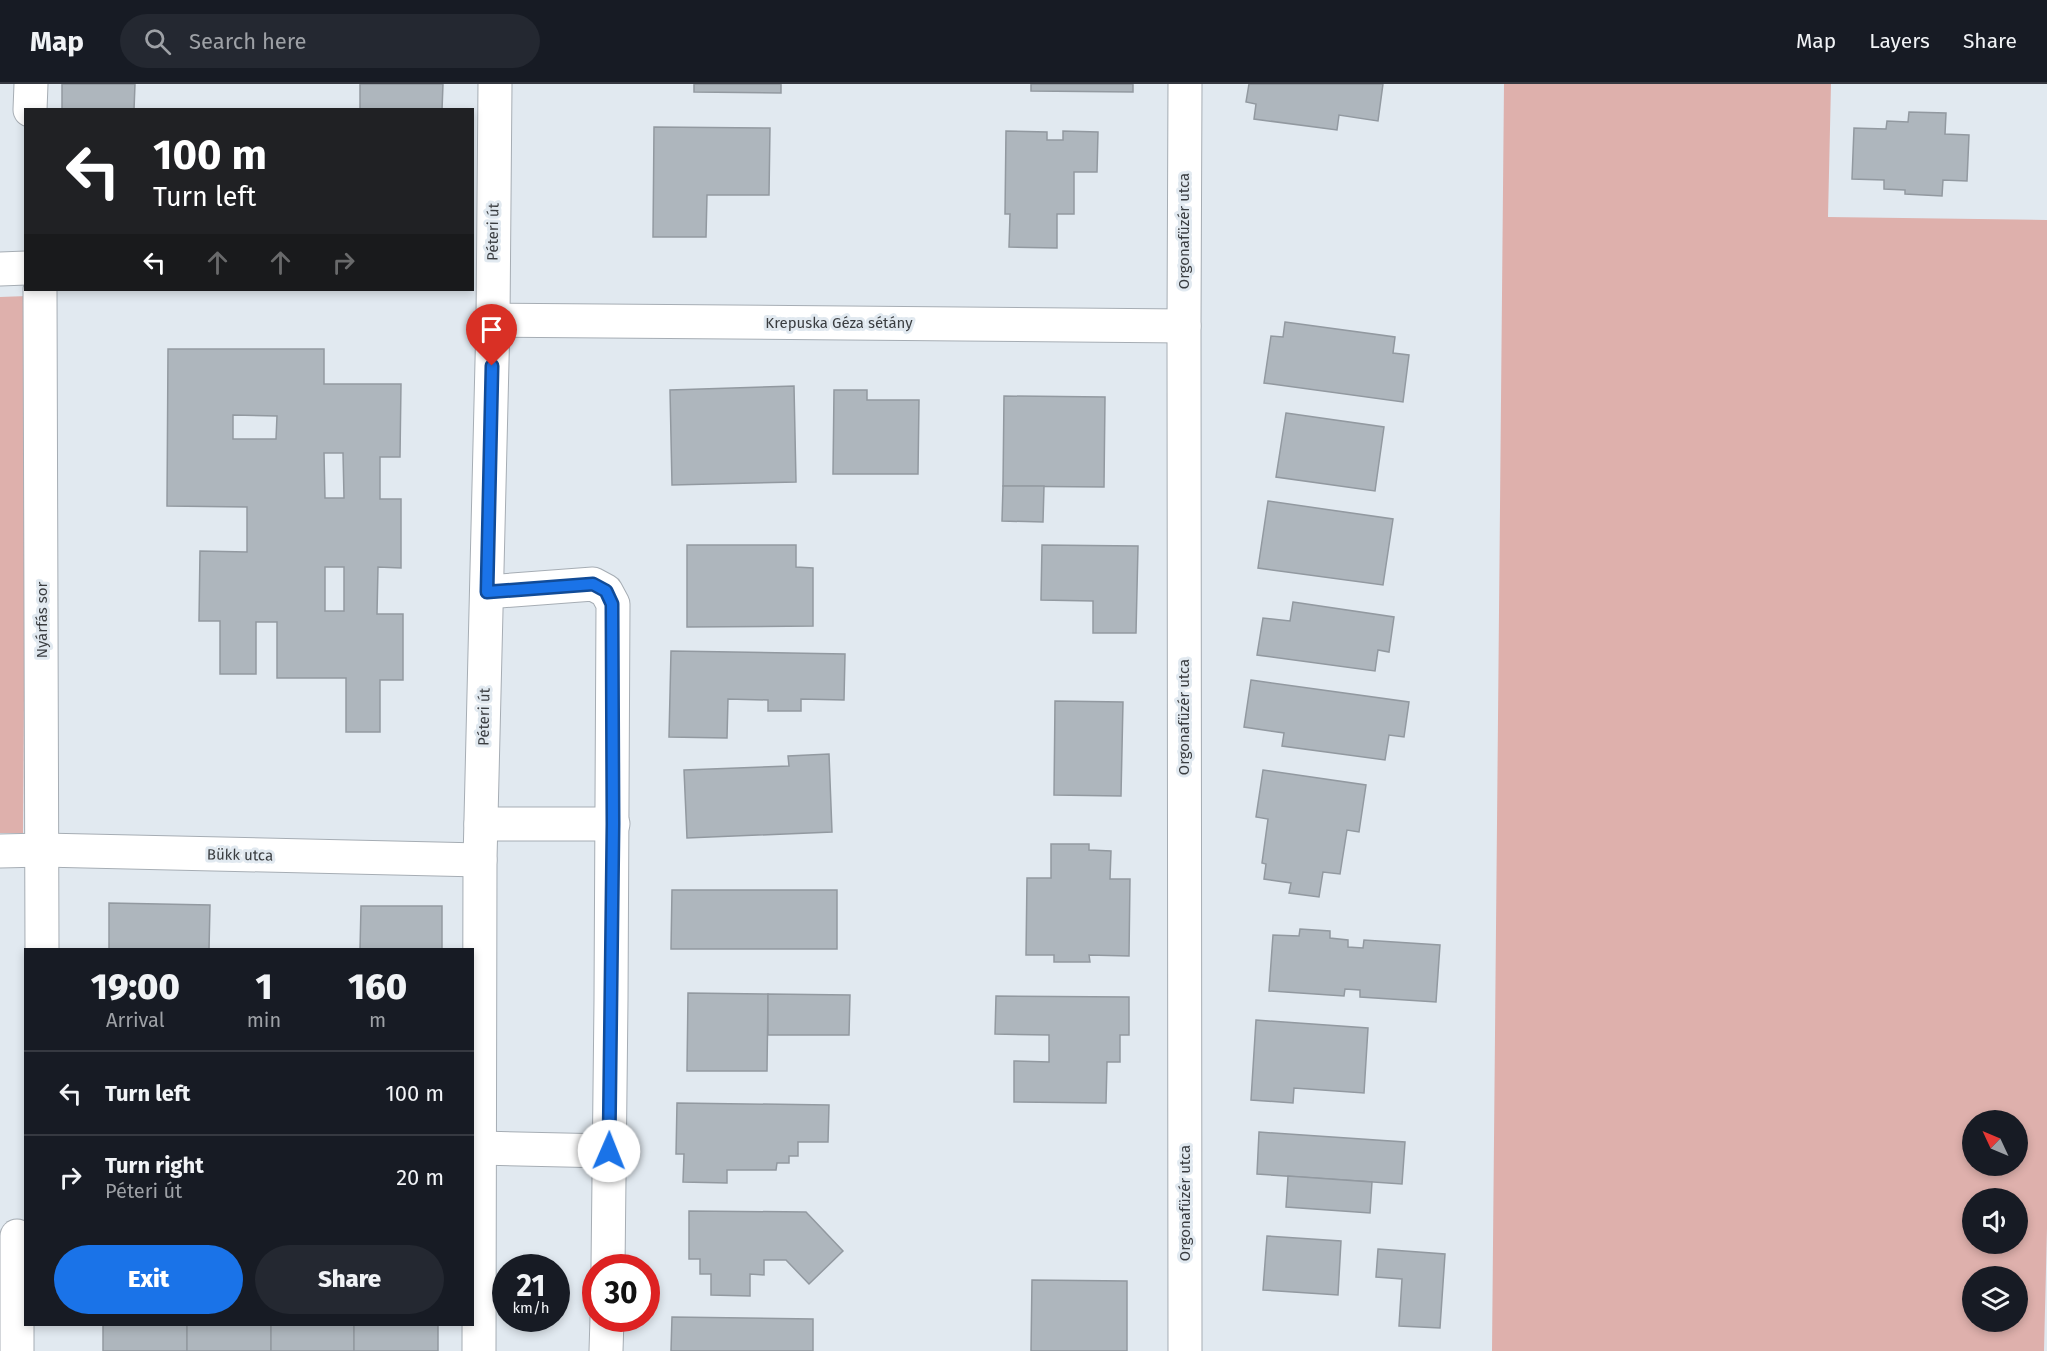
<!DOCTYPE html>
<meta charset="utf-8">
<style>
:root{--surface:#171b24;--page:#242831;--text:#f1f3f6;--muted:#9ea1a6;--line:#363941;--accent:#1a73e8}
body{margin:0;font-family:"Fira Sans",sans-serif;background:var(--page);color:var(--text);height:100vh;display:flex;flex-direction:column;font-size:22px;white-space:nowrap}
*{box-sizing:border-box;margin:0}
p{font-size:20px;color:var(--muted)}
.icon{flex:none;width:33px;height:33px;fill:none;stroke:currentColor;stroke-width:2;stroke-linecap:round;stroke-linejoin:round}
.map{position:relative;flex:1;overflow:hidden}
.panel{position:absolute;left:24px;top:864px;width:450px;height:378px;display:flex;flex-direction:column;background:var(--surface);border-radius:0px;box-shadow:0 3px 9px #0003}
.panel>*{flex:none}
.guide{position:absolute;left:24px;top:24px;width:450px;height:183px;border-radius:0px;box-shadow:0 3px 9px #0003;background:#202124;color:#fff;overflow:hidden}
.needle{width:39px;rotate:314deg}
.fabs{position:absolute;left:1962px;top:1026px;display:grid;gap:12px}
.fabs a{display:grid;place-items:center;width:66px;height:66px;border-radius:50%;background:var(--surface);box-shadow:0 3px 9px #0003;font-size:30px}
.speed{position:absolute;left:492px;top:1170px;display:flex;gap:12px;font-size:30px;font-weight:700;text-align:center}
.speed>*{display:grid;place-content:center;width:78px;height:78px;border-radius:50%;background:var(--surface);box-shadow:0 3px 9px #0003;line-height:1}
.speed small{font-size:15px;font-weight:400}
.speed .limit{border:9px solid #d22;background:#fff;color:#111}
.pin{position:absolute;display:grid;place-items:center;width:51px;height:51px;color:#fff;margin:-62px -26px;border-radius:50% 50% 50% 0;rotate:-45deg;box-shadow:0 0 6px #0007}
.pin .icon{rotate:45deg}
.me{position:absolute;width:66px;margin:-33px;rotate:1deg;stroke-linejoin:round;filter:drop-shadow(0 0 4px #0008)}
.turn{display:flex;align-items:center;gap:21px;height:126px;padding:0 30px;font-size:27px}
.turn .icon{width:78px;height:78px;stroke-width:2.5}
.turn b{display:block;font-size:42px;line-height:51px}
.lanes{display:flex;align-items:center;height:57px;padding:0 30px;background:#0003;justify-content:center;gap:30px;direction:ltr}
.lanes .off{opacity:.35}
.eta{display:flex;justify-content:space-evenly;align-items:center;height:102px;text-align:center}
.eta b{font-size:36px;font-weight:800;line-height:42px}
.button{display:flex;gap:12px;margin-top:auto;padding:12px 30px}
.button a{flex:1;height:69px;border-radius:36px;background:var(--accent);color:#fff;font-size:24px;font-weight:800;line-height:69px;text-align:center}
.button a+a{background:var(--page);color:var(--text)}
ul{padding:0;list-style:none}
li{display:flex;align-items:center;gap:18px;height:84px;padding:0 30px;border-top:2px solid var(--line)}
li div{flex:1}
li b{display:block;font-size:22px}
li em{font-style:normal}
header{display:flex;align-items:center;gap:36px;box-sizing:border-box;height:84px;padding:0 30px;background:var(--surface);border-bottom:2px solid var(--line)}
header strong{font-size:28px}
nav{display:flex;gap:33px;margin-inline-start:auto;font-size:21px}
.search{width:420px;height:54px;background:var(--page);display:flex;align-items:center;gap:15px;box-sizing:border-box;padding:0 21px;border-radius:33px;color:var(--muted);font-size:22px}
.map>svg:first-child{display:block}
.green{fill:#deb0ac;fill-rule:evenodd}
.building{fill:#aeb6bd;stroke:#9299a0;stroke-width:1.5;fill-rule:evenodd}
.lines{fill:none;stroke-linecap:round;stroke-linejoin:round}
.minor-casing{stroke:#a6adb4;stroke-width:35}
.minor{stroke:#fff;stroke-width:33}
.route-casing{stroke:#114b97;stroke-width:15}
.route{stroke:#1a73e8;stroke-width:10}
.labels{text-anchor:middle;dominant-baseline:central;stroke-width:6;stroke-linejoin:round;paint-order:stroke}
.street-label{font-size:15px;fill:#3a3d40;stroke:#e1e9f0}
</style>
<header>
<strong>Map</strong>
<div class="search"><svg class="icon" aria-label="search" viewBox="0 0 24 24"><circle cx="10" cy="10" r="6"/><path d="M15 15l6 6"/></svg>Search here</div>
<nav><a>Map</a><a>Layers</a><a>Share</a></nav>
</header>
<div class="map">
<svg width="2047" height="1267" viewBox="0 0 2047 1267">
<rect width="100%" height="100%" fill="#e1e9f0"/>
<!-- green -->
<g class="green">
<path d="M1504,0H1831L1828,133L2047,136V1144L2044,1267H1492ZM1972,1036H2018V1082H1972ZM1972,1114H2018V1160H1972ZM1972,1192H2018V1238H1972Z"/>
<path d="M27,212L23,749H0V213Z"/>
</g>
<!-- building -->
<g class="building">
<path d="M62,0H135L134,26H62Z"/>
<path d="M360,0H443L442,26H360Z"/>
<path d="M694,0H781V9L694,8Z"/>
<path d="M1031,0H1133V8L1031,7Z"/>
<path d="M1249,0H1383L1378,37L1339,31L1337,46L1254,35L1256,20L1246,18Z"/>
<path d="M1909,28L1946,29L1945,50L1969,51L1967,97L1943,96L1942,112L1905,110V106L1884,105V96L1852,95L1854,44L1886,45L1887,37L1908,38Z"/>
<path d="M654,43L770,44L769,111H707L706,153H653Z"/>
<path d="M1006,47L1047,48V56H1063V47L1098,48L1097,88H1074V130H1057V164L1009,163L1010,130H1005Z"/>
<path d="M1285,238L1395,253L1393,269L1409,271L1403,318L1264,299L1271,252L1283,253Z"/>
<path d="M168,265H324V300H401L400,373H380V415H401V484L378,483L377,530H403V596H380V648H346V594H277V538H256V590H220V537H199L200,467L247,468V423L167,422ZM233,331L277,332L276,355H233ZM324,369H343L344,414H325ZM325,483H344V527H325Z"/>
<path d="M794,302L796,398L672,401L670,306Z"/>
<path d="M834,306H867V316H919L918,390H833Z"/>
<path d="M1004,312L1105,313L1104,403L1003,402Z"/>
<path d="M1286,329L1384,343L1375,407L1276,393Z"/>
<path d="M1003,402H1044L1043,438L1002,437Z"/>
<path d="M1268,417L1393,435L1383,501L1258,484Z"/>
<path d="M687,461H796V483L813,484V542L687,543Z"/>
<path d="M1042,461L1138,462L1136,549H1093V517L1041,516Z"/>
<path d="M1293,518L1394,533L1389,568L1378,566L1375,587L1257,571L1263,534L1290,537Z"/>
<path d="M671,567L845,570L844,616L801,615V627H768V616L728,615L727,654L669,653Z"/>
<path d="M1251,596L1409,618L1404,653L1389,651L1385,676L1282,662L1284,649L1244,643Z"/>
<path d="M1055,617L1123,618L1121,712L1054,711Z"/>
<path d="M829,670L832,748L687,754L684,686L789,682L788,672Z"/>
<path d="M1263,686L1366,701L1359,748L1347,746L1340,790L1323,788L1319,813L1289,809L1291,799L1264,795L1266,780L1262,779L1268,735L1256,733Z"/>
<path d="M1051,760H1089V766L1111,767L1110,795H1130L1129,872L1089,871L1090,878H1054V871H1026L1027,794H1051Z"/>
<path d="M672,806H837V865H671Z"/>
<path d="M109,819L210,821L209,866H109Z"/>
<path d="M361,822H442V866H360Z"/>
<path d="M1300,845L1330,847V854L1348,856V863L1363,864L1364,856L1440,861L1436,918L1360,913V906L1345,905L1344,912L1269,907L1273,851L1299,852Z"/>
<path d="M688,909L768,910L767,987H687Z"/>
<path d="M768,910L850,911L849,951H768Z"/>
<path d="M996,912L1129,913V951H1120V978H1107L1106,1019L1014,1018V977L1049,978V951L995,950Z"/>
<path d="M1256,936L1368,944L1364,1009L1294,1004L1293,1019L1251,1016Z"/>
<path d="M677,1019L829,1021L828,1058H798V1072H789V1079H777L776,1086H727V1099L683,1098L684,1070H676Z"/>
<path d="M1259,1048L1405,1058L1402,1100L1257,1090Z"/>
<path d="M1288,1092L1372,1098L1370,1129L1286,1123Z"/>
<path d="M689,1127L806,1128L843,1167L809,1200L786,1176H764V1191L750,1190V1212L711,1211V1190H700V1175H689Z"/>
<path d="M1267,1152L1341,1157L1338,1211L1263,1206Z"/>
<path d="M1378,1165L1445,1170L1440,1244L1399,1242L1402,1195L1376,1193Z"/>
<path d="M1032,1196L1127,1197V1267H1031Z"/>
<path d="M672,1233L813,1235V1267H671Z"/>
<rect x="103" y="1240" width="84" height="27"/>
<rect x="187" y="1240" width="84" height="27"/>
<rect x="271" y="1240" width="83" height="27"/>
<rect x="354" y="1240" width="84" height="27"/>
</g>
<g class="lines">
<defs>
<g id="minor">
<path d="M30,26L31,0"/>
<path d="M0,185L26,184"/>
<path d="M40,206L42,866"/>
<path d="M493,236L1184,242"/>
<path d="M487,508L593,500L606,507L613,520L611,916L608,1184"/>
<path d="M481,740H613"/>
<path d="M0,767L43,766L480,776"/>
<path d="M480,1064L609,1067"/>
<path d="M17,1152V1267"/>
<path d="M479,1267L480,776L493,236L495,0"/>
<path d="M606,1267L607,1234"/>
<path d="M1185,1267L1184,242L1185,0"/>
</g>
</defs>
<!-- minor casing -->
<use href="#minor" class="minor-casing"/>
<!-- minor -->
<use href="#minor" class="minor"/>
</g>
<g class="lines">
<defs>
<path id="route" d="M492,282L487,508L593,500L606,507L612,520L613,740L609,1067"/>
</defs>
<!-- route casing -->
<use href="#route" class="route-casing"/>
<!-- route -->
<use href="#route" class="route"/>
</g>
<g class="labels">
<!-- street labels -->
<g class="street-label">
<text transform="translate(1184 147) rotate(-90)">Orgonafüzér utca</text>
<text transform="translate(493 148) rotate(-89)">Péteri út</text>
<text x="839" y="239">Krepuska Géza sétány</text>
<text transform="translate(42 536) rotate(-90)">Nyárfás sor</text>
<text transform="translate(484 633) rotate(-89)">Péteri út</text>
<text transform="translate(1184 633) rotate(-90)">Orgonafüzér utca</text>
<text transform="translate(240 771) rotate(1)">Bükk utca</text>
<text transform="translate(1185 1119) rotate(-90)">Orgonafüzér utca</text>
</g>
</g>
</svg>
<div class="fabs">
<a><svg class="needle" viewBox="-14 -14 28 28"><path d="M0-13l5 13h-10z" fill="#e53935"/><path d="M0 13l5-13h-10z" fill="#9ea1a6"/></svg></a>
<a><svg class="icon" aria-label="sound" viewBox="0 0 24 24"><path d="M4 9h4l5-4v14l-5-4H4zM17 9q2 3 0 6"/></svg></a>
<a><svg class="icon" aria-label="layers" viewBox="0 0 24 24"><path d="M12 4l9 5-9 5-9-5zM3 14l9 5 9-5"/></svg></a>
</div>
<div class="speed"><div>21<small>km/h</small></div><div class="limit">30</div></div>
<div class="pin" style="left:492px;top:282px;background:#d93025"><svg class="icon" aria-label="arrive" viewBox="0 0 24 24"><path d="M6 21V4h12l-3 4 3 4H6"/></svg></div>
<svg class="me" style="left:609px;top:1067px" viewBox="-20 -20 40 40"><circle r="19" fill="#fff"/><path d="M0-13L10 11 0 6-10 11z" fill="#1a73e8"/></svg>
<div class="guide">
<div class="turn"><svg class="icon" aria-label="left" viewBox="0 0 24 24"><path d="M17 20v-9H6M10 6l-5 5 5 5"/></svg><div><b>100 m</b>Turn left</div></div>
<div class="lanes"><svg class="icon" aria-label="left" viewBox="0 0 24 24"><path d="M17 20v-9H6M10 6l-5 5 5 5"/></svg><svg class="icon off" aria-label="ahead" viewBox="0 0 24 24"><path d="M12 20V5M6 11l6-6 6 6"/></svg><svg class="icon off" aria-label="ahead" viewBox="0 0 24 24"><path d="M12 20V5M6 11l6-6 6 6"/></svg><svg class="icon off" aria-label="right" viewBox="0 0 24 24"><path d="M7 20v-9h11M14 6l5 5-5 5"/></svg></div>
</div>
<section class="panel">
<div class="eta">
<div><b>19:00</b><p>Arrival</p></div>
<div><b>1</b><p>min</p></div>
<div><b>160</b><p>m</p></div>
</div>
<ul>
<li><svg class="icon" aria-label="left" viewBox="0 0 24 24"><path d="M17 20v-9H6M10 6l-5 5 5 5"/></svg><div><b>Turn left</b></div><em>100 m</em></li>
<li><svg class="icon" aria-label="right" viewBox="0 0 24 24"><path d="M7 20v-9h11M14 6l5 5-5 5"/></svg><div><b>Turn right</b><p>Péteri út</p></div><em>20 m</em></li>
</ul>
<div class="button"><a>Exit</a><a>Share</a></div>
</section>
</div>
